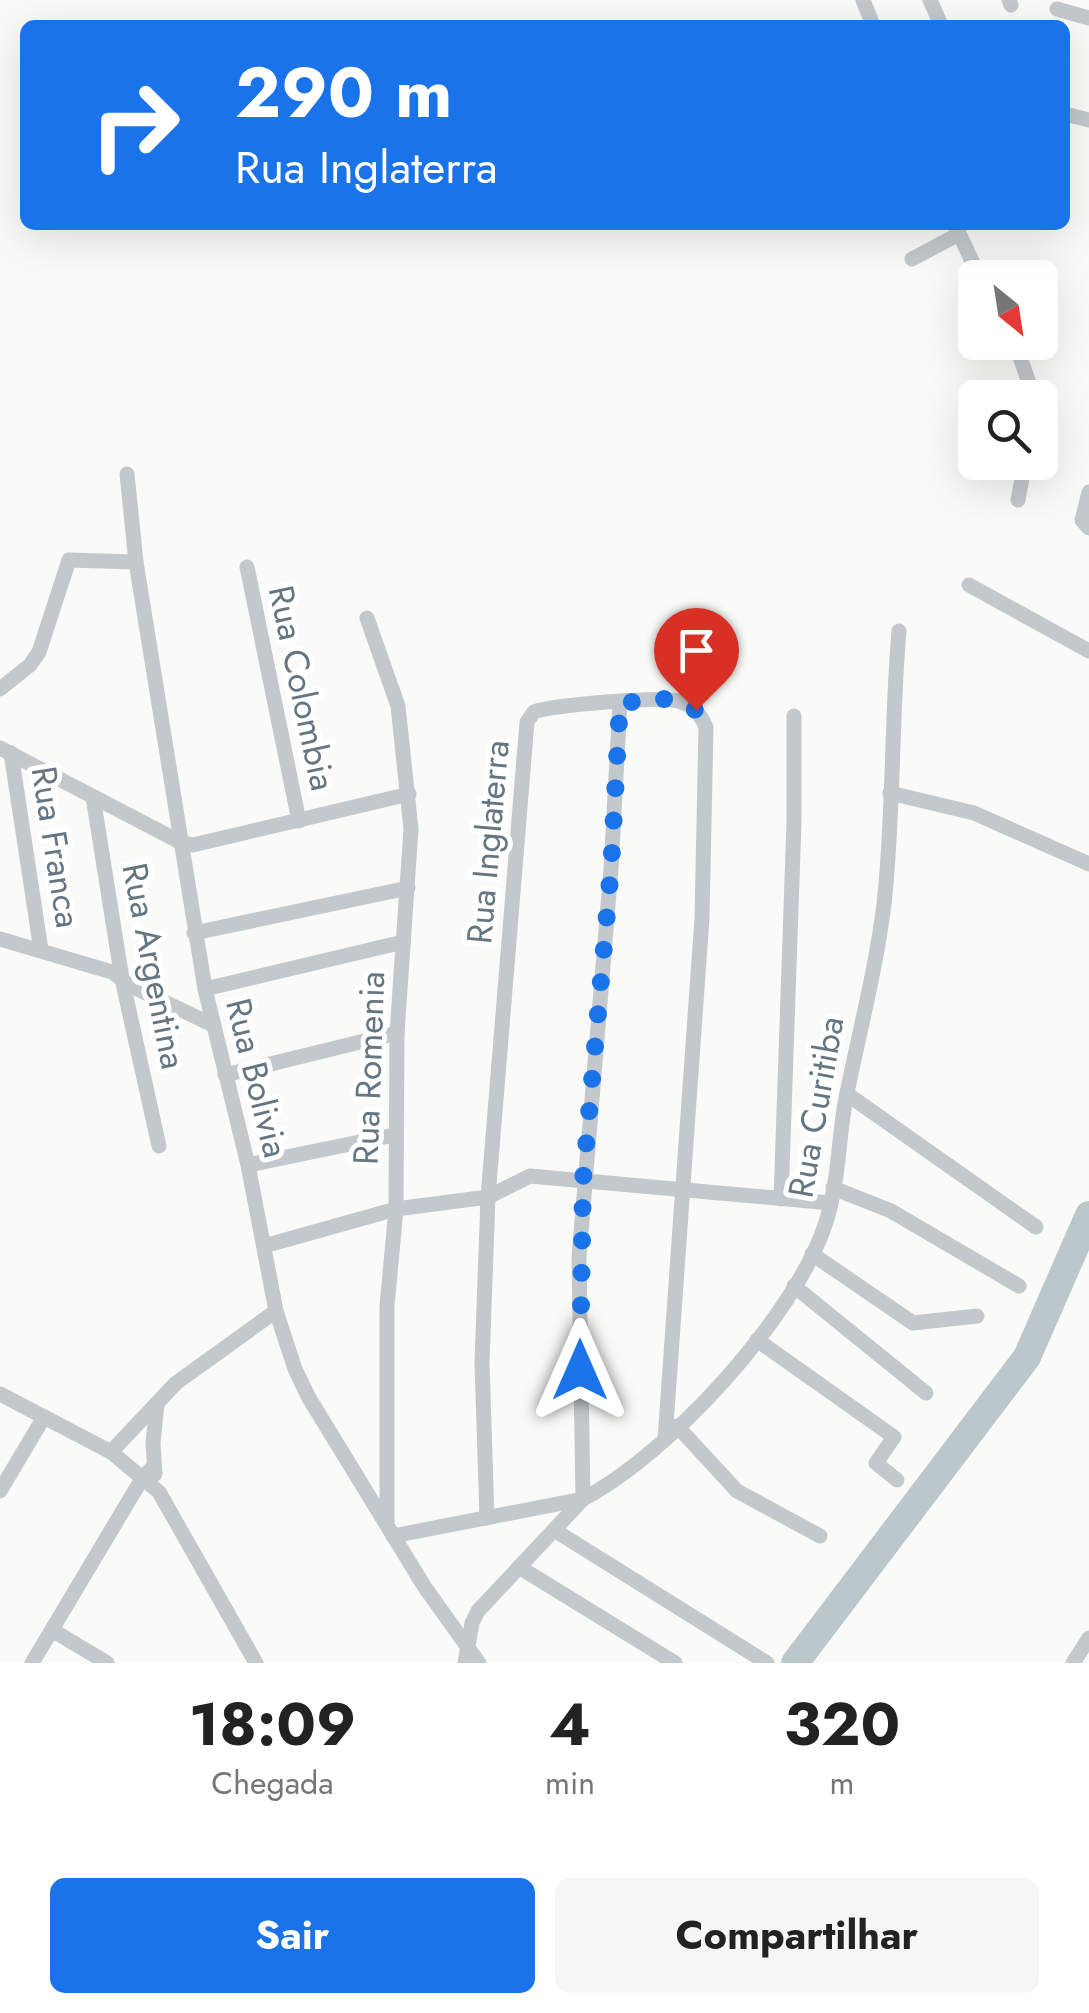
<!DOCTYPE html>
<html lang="pt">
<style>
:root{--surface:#fff;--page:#f6f6f6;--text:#222;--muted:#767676;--accent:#1a73e8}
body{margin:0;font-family:Jost,sans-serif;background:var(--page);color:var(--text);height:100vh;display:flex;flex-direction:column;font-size:38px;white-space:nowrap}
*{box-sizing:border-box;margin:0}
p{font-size:32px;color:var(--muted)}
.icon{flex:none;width:55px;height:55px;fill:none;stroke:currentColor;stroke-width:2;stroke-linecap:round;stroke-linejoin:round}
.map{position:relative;height:1663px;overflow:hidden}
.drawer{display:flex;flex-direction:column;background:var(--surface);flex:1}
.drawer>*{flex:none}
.guide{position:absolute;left:20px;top:20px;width:1050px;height:210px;border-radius:15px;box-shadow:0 10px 40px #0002;background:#1a73e8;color:#fff;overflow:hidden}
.needle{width:65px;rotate:150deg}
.tools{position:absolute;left:958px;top:260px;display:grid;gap:20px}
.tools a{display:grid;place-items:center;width:100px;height:100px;border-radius:15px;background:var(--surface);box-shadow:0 10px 40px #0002;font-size:50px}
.pin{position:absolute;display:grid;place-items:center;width:85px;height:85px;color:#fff;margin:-102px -42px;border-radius:50% 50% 50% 0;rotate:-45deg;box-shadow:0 0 10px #0007}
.pin .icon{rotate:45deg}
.me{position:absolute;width:110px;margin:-55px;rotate:0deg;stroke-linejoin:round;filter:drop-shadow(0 0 8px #0008)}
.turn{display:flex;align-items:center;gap:35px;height:210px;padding:0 50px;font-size:45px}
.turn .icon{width:130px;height:130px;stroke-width:2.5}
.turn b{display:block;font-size:70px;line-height:85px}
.eta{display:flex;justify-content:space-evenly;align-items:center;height:170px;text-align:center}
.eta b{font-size:60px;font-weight:700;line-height:70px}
.button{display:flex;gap:20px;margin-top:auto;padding:20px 50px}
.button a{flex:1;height:115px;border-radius:15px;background:var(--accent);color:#fff;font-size:40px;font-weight:700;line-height:115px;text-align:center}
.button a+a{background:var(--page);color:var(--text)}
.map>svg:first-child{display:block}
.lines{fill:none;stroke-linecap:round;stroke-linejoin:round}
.river{stroke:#bbc7cb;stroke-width:28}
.minor{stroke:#c3c8cc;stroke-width:15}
.route{stroke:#1a73e8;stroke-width:18;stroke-dasharray:0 32.4}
.labels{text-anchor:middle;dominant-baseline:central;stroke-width:10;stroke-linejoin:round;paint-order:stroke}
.street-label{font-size:35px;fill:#657683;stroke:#fff}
</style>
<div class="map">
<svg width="1089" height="1663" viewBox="0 0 1089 1663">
<rect width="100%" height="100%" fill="#fafaf8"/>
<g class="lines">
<!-- river -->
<path class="river" d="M795,1663L1027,1357L1089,1215"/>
<!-- minor -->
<g class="minor">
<path d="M863,0L873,25"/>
<path d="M930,0L941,25"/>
<path d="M1009,0L1011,5"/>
<path d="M1057,9L1089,18"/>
<path d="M1065,114L1089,120"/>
<path d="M955,225L980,278"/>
<path d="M912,259L959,234"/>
<path d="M1015,342L1030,386V398"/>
<path d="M127,474L136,562L205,989L248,1165L276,1311L295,1369L309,1398L424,1586L479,1663"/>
<path d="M1089,492L1082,520L1089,528"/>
<path d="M1018,500L1025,462"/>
<path d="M247,567L299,821"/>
<path d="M969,585L1089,651"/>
<path d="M367,618L398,706L411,829L397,1033L396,1209L387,1306V1522"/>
<path d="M0,689L30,665L39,652L69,560L136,562"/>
<path d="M0,748L182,843L193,845L409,794"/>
<path d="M11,753L41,950"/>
<path d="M890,793L974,813L1089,864"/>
<path d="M93,797L122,979L159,1146"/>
<path d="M194,933L408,888"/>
<path d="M0,939L112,972L131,986L213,1025"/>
<path d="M205,989L403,942"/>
<path d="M225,1075L397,1033"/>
<path d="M847,1094L1036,1227"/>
<path d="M248,1165L394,1135"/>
<path d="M833,1188L891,1211L1019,1286"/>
<path d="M781,1199L794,822V716"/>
<path d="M264,1246L396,1209L488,1197L530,1176L831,1203"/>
<path d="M812,1254L913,1323L977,1316"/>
<path d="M794,1286L926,1393"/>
<path d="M757,1340L894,1437L876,1463L897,1480"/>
<path d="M0,1394L111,1452L159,1492L256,1663"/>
<path d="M677,1426L737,1491L820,1536"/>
<path d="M111,1452L176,1383L276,1311"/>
<path d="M155,1474L153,1443L157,1404"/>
<path d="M0,1491L44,1417"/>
<path d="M583,1499L579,1257L611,869L620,703"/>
<path d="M487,1518L482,1363L488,1197L527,722L534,712C552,705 660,696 678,701C692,705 700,713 706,727L702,918L665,1439"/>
<path d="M554,1530L767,1663"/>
<path d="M393,1536L583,1499C669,1454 794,1318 825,1225C839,1184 838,1139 846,1098C859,1033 876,969 884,904C894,814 891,722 899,631"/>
<path d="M519,1567L675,1663"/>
<path d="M52,1630L107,1663"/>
<path d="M32,1663L143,1477L153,1467"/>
<path d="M465,1663L472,1623L478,1611L582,1500"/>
<path d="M1073,1663L1089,1638"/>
</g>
</g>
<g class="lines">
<!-- route -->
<path class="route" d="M580,1370L583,1180L611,869L620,703L664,699L696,710"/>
</g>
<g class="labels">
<!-- street labels -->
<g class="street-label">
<text transform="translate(302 688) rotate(78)">Rua Colombia</text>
<text transform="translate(488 842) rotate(-85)">Rua Inglaterra</text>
<text transform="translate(56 847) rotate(81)">Rua Franca</text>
<text transform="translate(154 966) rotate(79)">Rua Argentina</text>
<text transform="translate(369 1068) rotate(-88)">Rua Romenia</text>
<text transform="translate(257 1078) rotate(76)">Rua Bolivia</text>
<text transform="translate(816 1107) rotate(-80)">Rua Curitiba</text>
</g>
</g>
</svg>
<div class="tools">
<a><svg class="needle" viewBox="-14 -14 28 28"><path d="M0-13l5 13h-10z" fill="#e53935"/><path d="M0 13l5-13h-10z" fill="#767676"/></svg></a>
<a><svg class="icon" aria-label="search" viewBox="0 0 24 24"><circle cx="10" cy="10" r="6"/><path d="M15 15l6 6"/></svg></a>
</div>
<div class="pin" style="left:696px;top:710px;background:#d93025"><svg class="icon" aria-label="arrive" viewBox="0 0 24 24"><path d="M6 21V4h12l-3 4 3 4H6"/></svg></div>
<svg class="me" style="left:580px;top:1370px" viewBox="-20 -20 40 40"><path d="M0-17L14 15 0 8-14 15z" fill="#1a73e8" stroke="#fff" stroke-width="4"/></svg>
<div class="guide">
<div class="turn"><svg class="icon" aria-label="right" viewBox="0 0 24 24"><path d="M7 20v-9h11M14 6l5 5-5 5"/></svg><div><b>290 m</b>Rua Inglaterra</div></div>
</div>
</div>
<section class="drawer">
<div class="eta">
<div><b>18:09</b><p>Chegada</p></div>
<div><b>4</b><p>min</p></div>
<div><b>320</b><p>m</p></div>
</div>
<div class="button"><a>Sair</a><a>Compartilhar</a></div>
</section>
